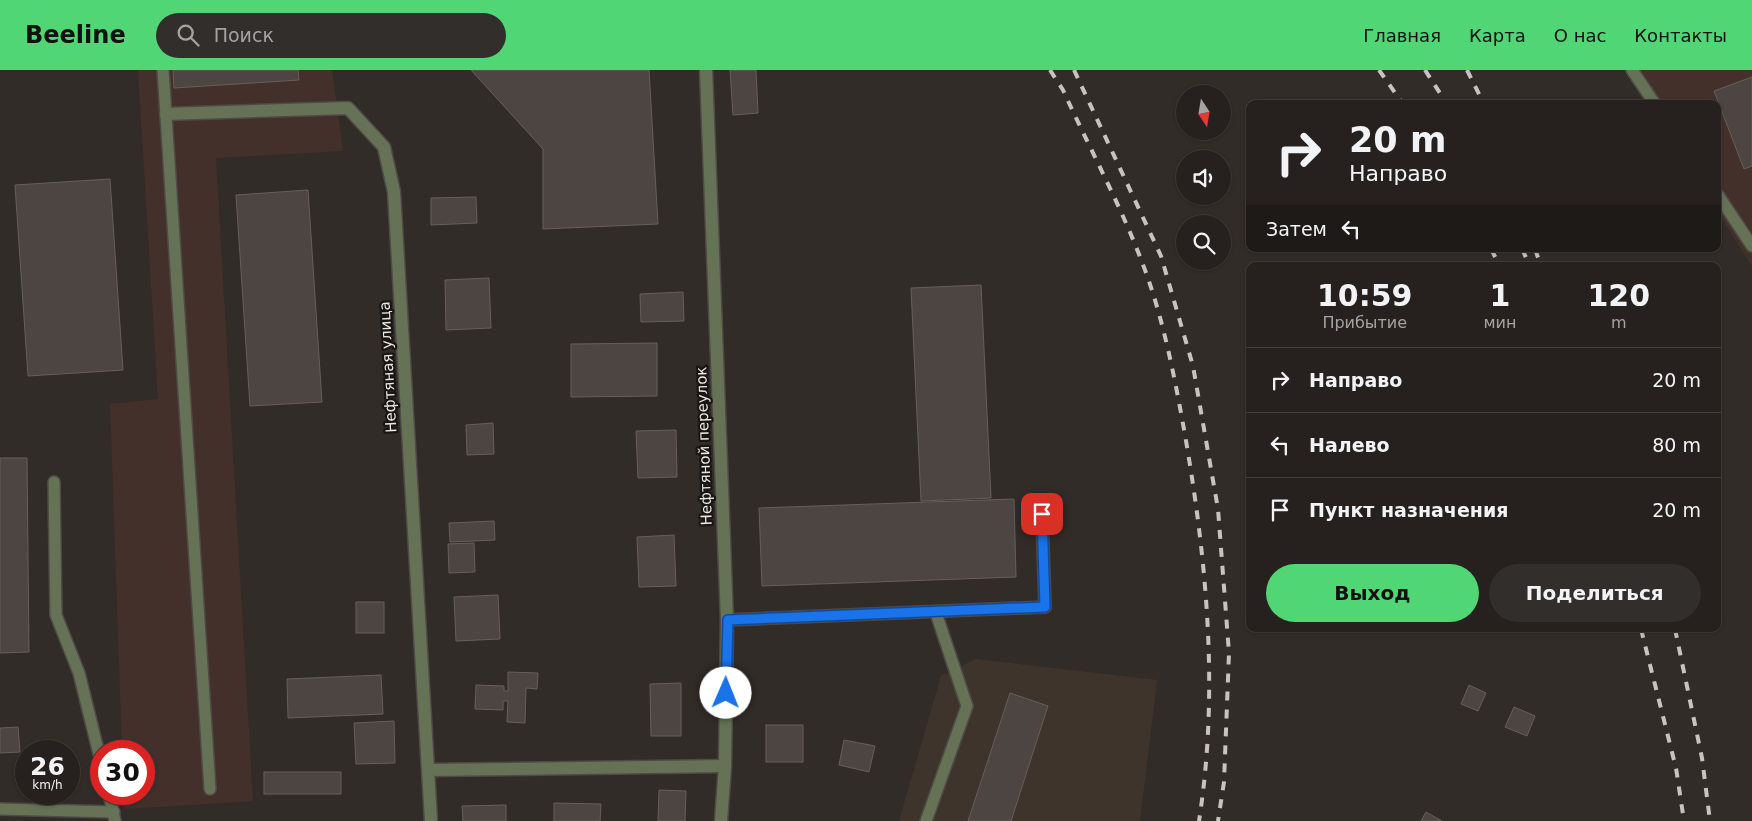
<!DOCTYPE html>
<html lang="ru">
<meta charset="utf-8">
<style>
:root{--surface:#26211e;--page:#322e2b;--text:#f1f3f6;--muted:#a4a3a4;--line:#423e3c;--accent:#50d674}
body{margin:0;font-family:"DejaVu Sans",sans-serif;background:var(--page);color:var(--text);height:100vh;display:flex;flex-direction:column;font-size:19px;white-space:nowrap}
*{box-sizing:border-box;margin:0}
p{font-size:16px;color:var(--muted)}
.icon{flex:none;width:28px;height:28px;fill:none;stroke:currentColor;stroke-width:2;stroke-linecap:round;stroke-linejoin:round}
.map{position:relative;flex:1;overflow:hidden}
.details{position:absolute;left:1246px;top:192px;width:475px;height:370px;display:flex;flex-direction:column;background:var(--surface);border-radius:10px;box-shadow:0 1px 4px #0004,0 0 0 1px var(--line)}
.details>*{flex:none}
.guide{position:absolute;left:1246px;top:30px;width:475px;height:152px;border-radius:10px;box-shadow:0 1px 4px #0004,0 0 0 1px var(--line);background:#26211e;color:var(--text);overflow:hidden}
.needle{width:32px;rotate:168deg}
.controls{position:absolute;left:1176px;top:15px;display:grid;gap:10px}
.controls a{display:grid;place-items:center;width:55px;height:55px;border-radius:50%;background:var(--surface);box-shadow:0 1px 4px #0004,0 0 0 1px var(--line);font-size:25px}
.speed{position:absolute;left:15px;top:670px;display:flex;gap:10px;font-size:25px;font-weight:700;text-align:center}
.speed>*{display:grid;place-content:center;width:65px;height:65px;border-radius:50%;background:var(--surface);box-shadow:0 1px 4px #0004,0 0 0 1px var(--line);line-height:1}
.speed small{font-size:12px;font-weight:400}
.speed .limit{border:8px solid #d22;background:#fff;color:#111}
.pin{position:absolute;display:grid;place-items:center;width:42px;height:42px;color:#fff;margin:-21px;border-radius:10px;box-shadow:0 2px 8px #0006}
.me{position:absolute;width:55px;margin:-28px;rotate:1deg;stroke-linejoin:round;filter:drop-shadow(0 0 4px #0008)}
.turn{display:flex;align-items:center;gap:18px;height:105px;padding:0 20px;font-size:22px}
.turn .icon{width:65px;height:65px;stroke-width:2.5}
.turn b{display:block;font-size:35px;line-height:42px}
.then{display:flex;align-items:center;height:48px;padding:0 20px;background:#0003;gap:10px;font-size:19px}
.eta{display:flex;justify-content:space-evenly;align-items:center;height:85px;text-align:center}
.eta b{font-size:30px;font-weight:700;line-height:35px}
.action{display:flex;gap:10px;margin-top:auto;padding:10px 20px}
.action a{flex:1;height:58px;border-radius:30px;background:var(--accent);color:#111;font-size:20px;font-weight:700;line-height:58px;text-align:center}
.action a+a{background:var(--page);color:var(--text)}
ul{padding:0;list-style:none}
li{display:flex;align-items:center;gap:15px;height:65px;padding:0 20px;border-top:1px solid var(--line)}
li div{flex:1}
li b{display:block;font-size:19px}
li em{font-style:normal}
header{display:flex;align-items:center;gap:30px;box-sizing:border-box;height:70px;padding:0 25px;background:var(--accent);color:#111}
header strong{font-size:24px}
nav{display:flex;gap:28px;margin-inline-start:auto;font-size:18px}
.search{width:350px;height:45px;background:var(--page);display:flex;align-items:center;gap:12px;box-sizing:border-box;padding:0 18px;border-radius:28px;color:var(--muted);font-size:19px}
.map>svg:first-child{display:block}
.built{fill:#3f342c}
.industrial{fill:#43302b}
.building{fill:#4c4541;stroke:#675f5b}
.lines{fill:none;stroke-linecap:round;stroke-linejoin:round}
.lane-casing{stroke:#4f4a46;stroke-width:14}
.street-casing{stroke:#4f4a46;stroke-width:15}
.lane{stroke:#667256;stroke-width:11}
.street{stroke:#667256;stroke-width:12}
.rail{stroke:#c7c3c0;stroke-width:4;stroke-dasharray:9 9;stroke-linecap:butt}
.route-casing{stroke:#114b97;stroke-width:12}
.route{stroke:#1a73e8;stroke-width:9}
.labels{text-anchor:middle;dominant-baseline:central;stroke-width:4.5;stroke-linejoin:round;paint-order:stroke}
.street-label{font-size:15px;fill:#eae7e4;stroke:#181513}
</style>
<header>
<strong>Beeline</strong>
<div class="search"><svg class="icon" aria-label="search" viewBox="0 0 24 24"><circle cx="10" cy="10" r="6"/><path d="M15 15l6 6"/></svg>Поиск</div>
<nav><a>Главная</a><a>Карта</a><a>О нас</a><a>Контакты</a></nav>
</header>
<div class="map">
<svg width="1752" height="751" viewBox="0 0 1752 751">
<rect width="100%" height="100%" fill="#322c28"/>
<!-- built -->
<path class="built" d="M976,589L1157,610L1140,751H899L941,606Z"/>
<!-- industrial -->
<g class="industrial">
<path d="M138,0H332L343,81L216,88L253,731L124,739L123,724H144V681H122L110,334L158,329Z"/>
<path d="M1625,0H1752V196L1718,143V34H1647Z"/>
</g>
<!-- building -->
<g class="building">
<path d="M173,0H298L299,10L174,18Z"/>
<path d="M471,0H649L658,154L543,159V79Z"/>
<path d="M730,0H756L758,43L733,45Z"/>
<path d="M1752,7V96L1744,99L1714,21Z"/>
<path d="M110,109L123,300L28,306L15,115Z"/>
<path d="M308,120L322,332L250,336L236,125Z"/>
<path d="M476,127L477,153L431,155V128Z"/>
<path d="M489,208L491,258L446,260L445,210Z"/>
<path d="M981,215L991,428L921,431L911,218Z"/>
<path d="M683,222L684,251L641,252L640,224Z"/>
<path d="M657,273V326L571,327V274Z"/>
<path d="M493,353L494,384L467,385L466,355Z"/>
<path d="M676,360L677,407L638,408L636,361Z"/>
<path d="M0,388H27L29,582L0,583Z"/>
<path d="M1014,429L1016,507L762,516L759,438Z"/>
<path d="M494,451L495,470L450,472L449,453Z"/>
<path d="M674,465L676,516L639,517L637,467Z"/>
<path d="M474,473L475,502L449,503L448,474Z"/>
<path d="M498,525L500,569L456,571L454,527Z"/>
<rect x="356" y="532" width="28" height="31"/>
<path d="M508,602L538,603L537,619L526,618L525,653L507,652L508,631H503V640L475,639L476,615L504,616V621H508Z"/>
<path d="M381,605L383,644L288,648L287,609Z"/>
<path d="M681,613V666H651L650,614Z"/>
<path d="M1469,615L1486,623L1478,641L1461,634Z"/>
<path d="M1010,623L1048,636L1011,751H968Z"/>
<path d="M1514,637L1535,646L1527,666L1505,657Z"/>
<path d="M394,651L395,693L356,694L354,653Z"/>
<rect x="766" y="655" width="37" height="37"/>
<path d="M18,657L20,682L0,683V658Z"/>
<path d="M844,670L875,676L869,702L839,695Z"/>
<rect x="264" y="702" width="77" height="22"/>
<path d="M659,720L686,721L685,751H658Z"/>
<path d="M554,733L601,734L600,751H554Z"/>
<path d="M506,735V751H463L462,736Z"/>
<path d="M1426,742L1442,751H1421Z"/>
</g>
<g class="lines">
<defs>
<g id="lane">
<path d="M163,0L210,719"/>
<path d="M1632,0L1655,34"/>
<path d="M1718,125L1752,176"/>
<path d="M54,412L56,545L79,603L101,692"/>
<path d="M727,550L1045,537L1042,445"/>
<path d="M109,724L115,751"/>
<path d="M0,739L114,742"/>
<path d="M926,751L967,636L936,543"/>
</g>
<g id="street">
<path d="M706,0L727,550L725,696L721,751"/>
<path d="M166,44L348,38L384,77L394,122L431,751"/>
<path d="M429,700L725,696"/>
</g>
</defs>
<!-- lane casing -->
<use href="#lane" class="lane-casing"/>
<!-- street casing -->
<use href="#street" class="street-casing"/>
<!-- lane -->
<use href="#lane" class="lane"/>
<!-- street -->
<use href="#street" class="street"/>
<!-- rail -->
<g class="rail">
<path d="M1050,0L1063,20C1089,77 1120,134 1142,192C1163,246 1175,309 1185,365C1207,492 1219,623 1199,751"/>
<path d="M1074,0L1161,186L1193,296L1218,439L1229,583L1224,712L1218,751"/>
<path d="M1379,0L1403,34"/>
<path d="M1425,0L1447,34"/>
<path d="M1467,0L1484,34"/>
<path d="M1491,179L1500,196"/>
<path d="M1522,179L1530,196"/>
<path d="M1535,179L1541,196"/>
<path d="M1641,559L1676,698L1684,751"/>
<path d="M1675,559L1702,688L1710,751"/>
</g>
</g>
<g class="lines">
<defs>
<path id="route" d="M726,623L728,550L1045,537L1042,444"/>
</defs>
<!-- route casing -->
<use href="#route" class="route-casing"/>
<!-- route -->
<use href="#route" class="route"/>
</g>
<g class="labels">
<!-- street labels -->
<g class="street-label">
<text transform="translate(388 297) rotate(-93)">Нефтяная улица</text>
<text transform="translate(704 376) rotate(-92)">Нефтяной переулок</text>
</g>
</g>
</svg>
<div class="controls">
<a><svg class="needle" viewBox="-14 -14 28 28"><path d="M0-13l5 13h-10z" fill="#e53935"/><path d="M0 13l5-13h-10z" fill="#a4a3a4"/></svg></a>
<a><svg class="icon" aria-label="sound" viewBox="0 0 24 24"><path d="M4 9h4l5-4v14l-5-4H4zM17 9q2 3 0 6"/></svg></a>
<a><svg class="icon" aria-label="search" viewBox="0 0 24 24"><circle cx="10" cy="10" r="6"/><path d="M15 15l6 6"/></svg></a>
</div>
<div class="speed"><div>26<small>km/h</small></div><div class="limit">30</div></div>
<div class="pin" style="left:1042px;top:444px;background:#d93025"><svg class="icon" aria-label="arrive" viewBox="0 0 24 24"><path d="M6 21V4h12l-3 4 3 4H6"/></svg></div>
<svg class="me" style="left:726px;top:623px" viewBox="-20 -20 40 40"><circle r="19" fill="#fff"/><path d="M0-13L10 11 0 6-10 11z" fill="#1a73e8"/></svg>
<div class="guide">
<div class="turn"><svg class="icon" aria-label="right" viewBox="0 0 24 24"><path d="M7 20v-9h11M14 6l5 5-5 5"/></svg><div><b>20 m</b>Направо</div></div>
<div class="then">Затем<svg class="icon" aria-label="left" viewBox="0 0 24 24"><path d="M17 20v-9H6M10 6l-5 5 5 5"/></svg></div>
</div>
<section class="details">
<div class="eta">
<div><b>10:59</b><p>Прибытие</p></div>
<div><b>1</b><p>мин</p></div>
<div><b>120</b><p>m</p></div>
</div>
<ul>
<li><svg class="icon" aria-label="right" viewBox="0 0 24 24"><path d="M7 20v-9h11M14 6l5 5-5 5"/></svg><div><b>Направо</b></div><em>20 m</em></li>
<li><svg class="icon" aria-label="left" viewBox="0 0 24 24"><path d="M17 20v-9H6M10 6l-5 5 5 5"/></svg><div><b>Налево</b></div><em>80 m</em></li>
<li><svg class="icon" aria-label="arrive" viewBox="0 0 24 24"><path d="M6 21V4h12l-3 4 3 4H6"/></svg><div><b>Пункт назначения</b></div><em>20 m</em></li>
</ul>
<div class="action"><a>Выход</a><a>Поделиться</a></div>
</section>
</div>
